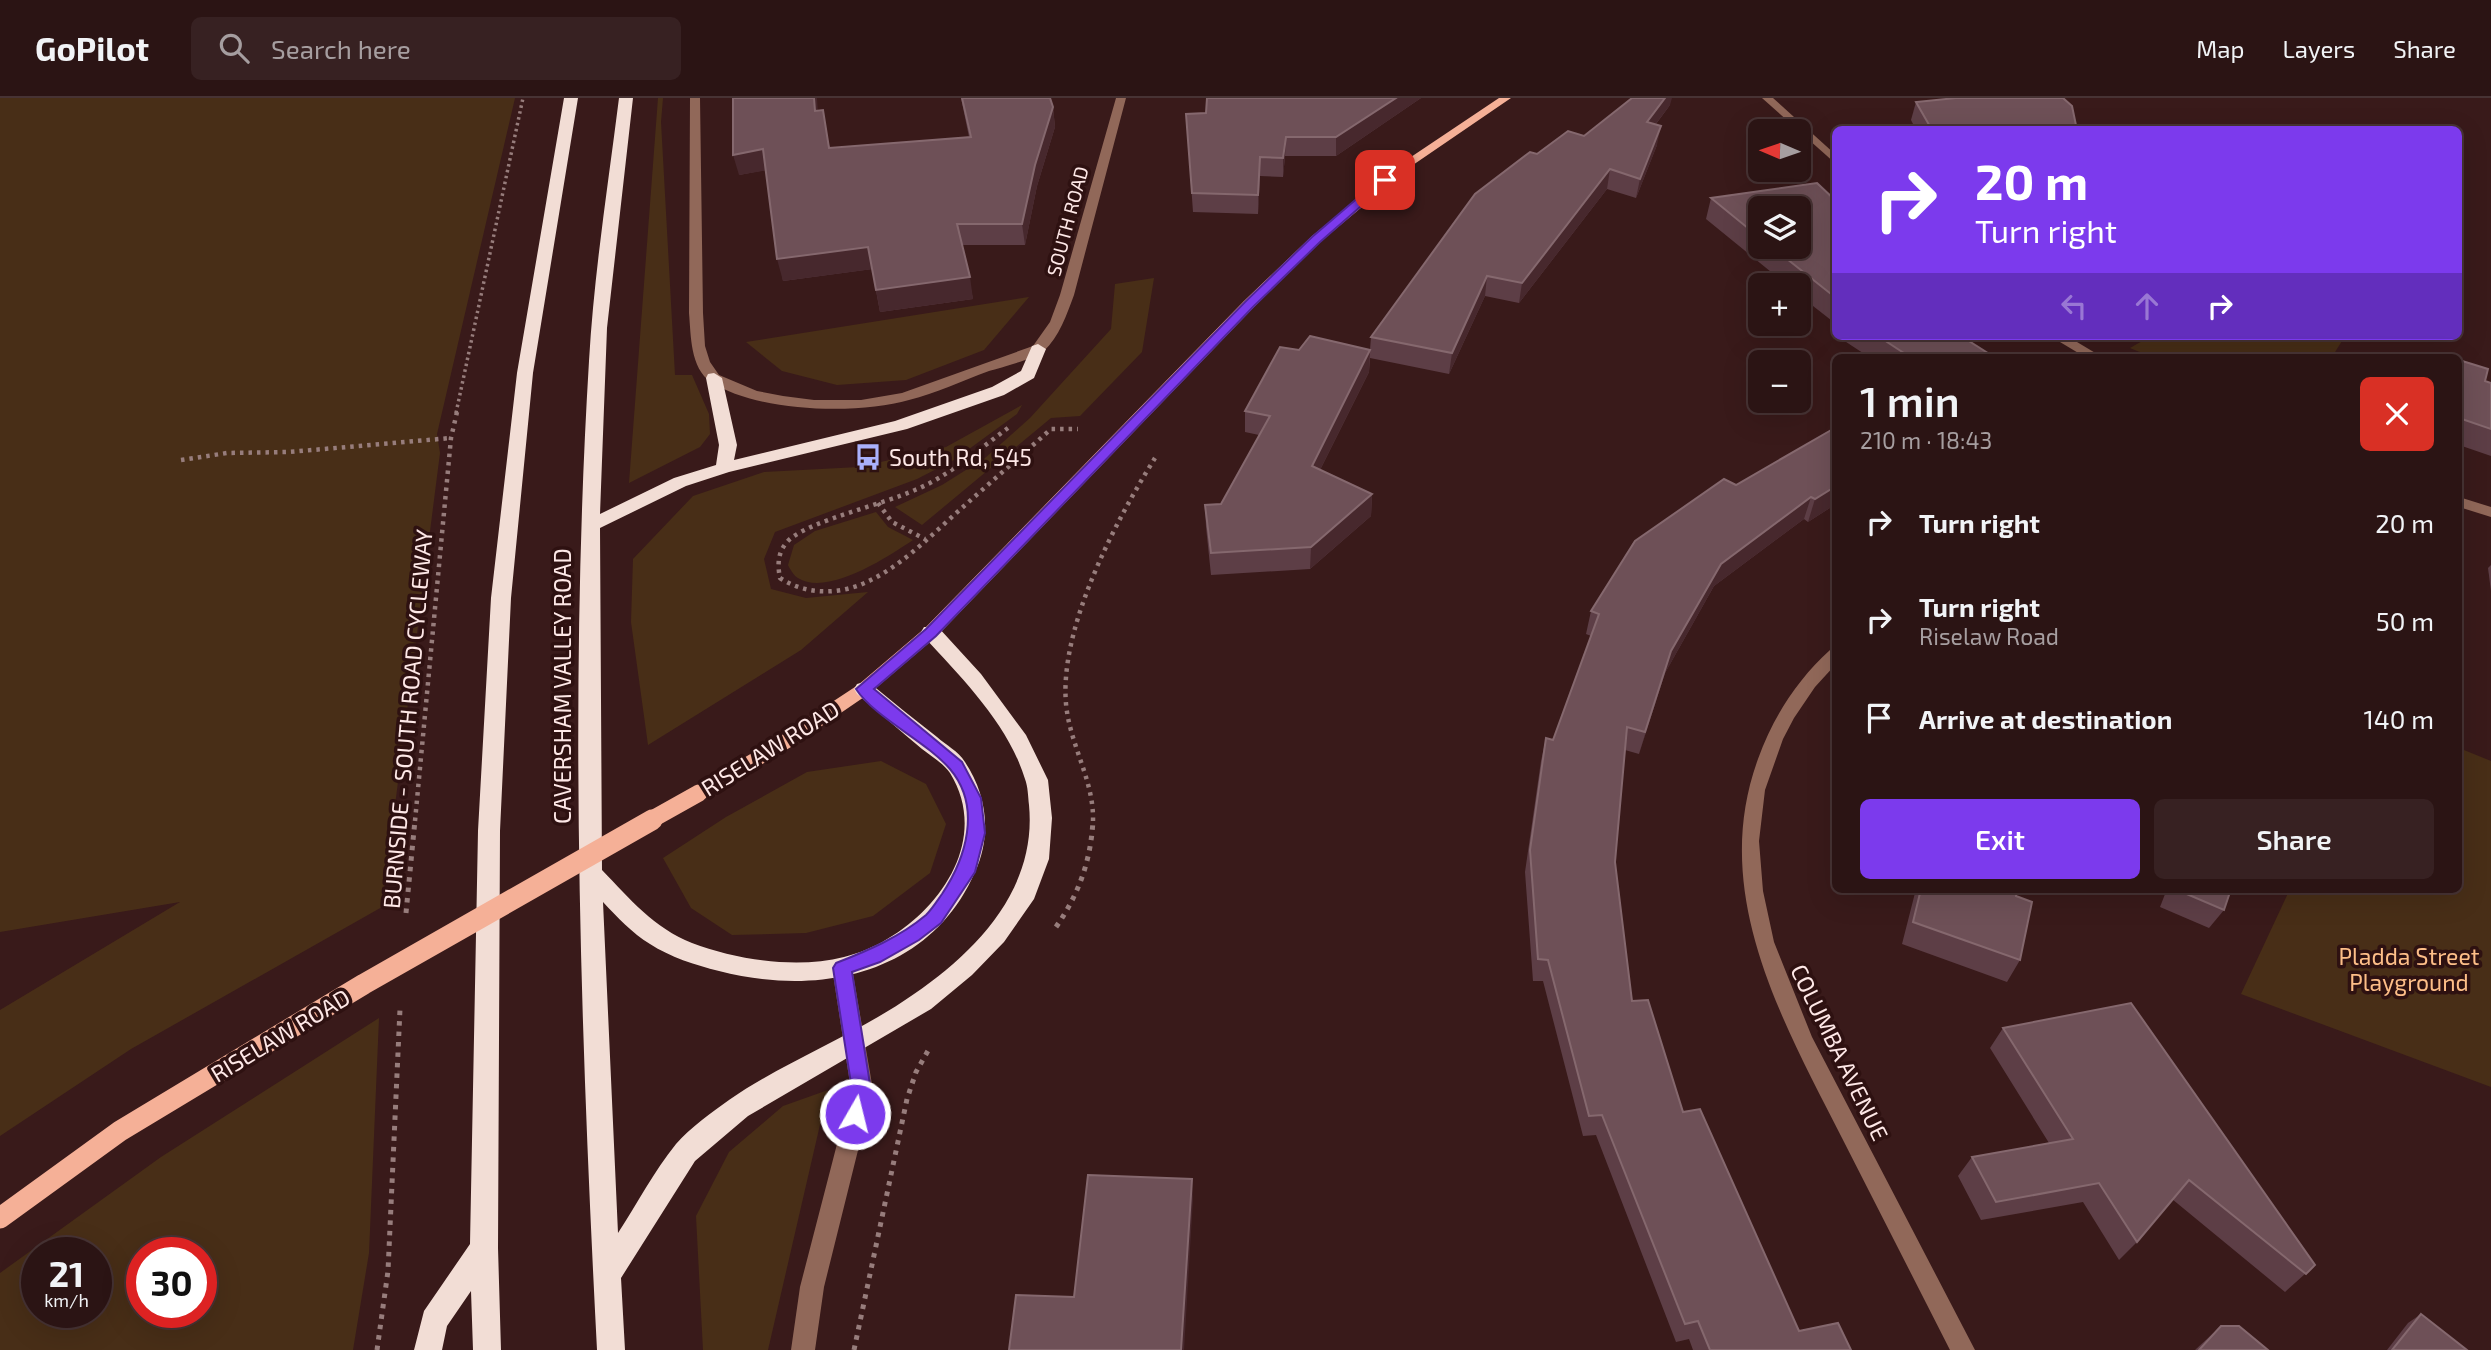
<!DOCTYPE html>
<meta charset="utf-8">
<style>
:root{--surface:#2b1414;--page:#372122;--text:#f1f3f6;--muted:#a69ea0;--line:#473334;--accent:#7c3aed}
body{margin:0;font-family:"Exo 2",sans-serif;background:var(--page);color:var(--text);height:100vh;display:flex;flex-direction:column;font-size:26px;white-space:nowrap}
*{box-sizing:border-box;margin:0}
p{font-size:23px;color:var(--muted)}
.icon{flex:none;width:38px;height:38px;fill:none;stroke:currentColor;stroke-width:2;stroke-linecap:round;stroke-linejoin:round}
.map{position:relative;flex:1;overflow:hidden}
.drawer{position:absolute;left:1832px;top:256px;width:630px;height:539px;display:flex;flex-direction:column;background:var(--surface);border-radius:10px;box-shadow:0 7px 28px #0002,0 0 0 2px var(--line)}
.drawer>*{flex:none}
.guide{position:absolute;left:1832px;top:28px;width:630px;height:214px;border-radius:10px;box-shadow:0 7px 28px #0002,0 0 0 2px var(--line);background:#7c3aed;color:#fff;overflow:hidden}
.needle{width:46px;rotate:272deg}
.tools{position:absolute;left:1748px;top:21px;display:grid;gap:14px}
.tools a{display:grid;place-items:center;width:63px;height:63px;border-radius:10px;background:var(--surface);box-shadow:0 7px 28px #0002,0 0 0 2px var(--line);font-size:35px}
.speed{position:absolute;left:21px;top:1139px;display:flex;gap:14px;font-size:35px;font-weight:700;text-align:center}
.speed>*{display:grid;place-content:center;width:91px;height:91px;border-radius:50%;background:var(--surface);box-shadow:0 7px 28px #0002,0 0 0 2px var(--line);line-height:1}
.speed small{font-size:18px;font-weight:400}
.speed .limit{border:10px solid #d22;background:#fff;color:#111}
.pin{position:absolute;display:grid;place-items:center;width:60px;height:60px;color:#fff;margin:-30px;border-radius:14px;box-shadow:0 4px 10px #0006}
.me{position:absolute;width:77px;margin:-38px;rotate:8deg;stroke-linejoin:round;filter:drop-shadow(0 0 5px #0008)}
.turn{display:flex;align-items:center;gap:24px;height:147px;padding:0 28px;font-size:32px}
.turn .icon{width:91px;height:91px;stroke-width:2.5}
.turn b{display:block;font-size:49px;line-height:60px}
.lanes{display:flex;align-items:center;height:66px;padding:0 28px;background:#0003;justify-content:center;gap:35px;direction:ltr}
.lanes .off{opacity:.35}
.round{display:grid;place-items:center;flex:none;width:74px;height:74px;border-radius:10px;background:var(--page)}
.headline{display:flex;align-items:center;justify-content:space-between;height:119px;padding:0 28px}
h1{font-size:42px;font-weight:600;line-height:52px}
.action{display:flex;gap:14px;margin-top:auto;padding:14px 28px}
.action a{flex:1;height:80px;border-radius:10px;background:var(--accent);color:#fff;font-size:28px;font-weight:600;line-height:80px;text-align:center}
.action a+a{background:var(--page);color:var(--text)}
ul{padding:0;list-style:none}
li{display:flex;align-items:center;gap:21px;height:98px;padding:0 28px}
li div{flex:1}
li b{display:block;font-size:26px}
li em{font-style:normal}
header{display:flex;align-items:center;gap:42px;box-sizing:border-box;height:98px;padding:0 35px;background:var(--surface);border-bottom:2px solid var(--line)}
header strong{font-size:33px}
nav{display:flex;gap:38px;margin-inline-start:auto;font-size:24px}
.search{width:490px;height:63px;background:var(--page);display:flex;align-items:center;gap:18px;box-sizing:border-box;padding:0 24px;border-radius:10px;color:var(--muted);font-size:26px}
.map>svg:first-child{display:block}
.green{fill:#482e17;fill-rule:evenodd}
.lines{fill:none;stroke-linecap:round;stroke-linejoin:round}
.path-far2{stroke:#977d7c;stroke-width:3.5;stroke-dasharray:2.5 3.5;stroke-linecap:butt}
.path-far1{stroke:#977d7c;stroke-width:4.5;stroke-dasharray:3.5 5;stroke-linecap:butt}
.path{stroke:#977d7c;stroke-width:5;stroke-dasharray:4.5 6;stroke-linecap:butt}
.minor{fill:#916859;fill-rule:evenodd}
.major{fill:#f5b097;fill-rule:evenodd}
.highway{fill:#f2ddd5;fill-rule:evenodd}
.major-bridge-far1{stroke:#f5b097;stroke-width:17}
.major-bridge{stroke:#f5b097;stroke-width:21}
.wall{fill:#5d3e46;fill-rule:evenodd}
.shaded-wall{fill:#47282d}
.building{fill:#6e5057;stroke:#85686e;stroke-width:2}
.route{fill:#7c3aed;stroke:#51269a;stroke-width:2}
.labels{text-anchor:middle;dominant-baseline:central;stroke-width:7;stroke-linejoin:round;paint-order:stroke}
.far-street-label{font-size:19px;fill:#fee8e7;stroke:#2e1111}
.poi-label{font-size:23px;fill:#fee8e7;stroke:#2e1111;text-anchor:start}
.street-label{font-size:23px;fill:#fee8e7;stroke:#2e1111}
.park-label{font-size:23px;fill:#fdbe88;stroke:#2e1111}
</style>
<header>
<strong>GoPilot</strong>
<div class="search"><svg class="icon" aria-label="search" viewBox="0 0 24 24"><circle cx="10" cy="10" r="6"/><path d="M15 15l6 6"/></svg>Search here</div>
<nav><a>Map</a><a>Layers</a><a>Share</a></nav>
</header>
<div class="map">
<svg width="2491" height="1252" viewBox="0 0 2491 1252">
<rect width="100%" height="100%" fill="#391a1a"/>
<!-- green -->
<g class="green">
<path d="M0,0H515L437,336L440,355L382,809L131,951L0,1038V912L180,804L0,834Z"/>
<path d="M658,0H663L661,24L675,277H692L709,316L710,336L700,349L629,385Z"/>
<path d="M1154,180L1142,254L1080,318L1051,320L922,427L895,409L942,387L985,360L1030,320L1111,231L1115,186Z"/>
<path d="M1029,199L984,252L906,282L837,287L782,273L746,244Z"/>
<path d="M2151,238H2345L2332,259H2152L2130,250Z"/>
<path d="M1022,307L1017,316L954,362L917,381L775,434L764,461L771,491L806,500L868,494L801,552L648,647L631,524L633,461L693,398L764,374L859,369L946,349Z"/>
<path d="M876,414L888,429L913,442C889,458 828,499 798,480C794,478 790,471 788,467L794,447L815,433Z"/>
<path d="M2459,650L2491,663V989L2241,896L2290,791H2459Z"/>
<path d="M881,663L926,686L946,726L930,775L873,818L806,835L732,837L691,810L663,760L726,719L807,674Z"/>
<path d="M379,920L369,1155L353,1252H0V1175L161,1059ZM96,1155V1214H37V1155ZM142,1155H201V1214H142Z"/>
<path d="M828,992L768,1252H703L696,1118L729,1054L783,1008Z"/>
</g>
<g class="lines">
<!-- path-far2 -->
<path class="path-far2" d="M456,315L523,0"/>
<!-- path-far1 -->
<g class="path-far1">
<path d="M1008,330C978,352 949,378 915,392C884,406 813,422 790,441C778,452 777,465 780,480C803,495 830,497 857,488C898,473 931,437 963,409C992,383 1022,357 1051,331H1078"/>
<path d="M181,362L227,355L289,354L451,340"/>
<path d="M878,405L892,424L925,441"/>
<path d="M415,723L451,340L457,314"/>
<path d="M1093,723C1094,685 1073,652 1067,614C1055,537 1115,424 1155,360"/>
</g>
<!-- path -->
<g class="path">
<path d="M406,815L415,722"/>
<path d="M1056,829C1079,796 1091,762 1093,722"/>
<path d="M377,1252L388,1173L400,911"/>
<path d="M854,1252L907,1001L916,974L929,951"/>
</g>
<!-- minor -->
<g class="minor">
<path d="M690,0H700L703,215L705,248L710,264L719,277L757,293L783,298L814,302H861L902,295L1033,248L1050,224L1060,197L1116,0H1126L1074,197C1067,216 1059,239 1044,253C1034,261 1002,269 989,273C962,283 936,295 909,302C857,317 757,314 711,284C690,270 691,237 689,215Z"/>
<path d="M1762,0H1773L1836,57V66Z"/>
<path d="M2050,238H2067L2102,259H2085Z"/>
<path d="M2459,399L2491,409V419L2459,409Z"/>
<path d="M1836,550V566L1815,589L1794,620L1783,641L1765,692L1759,743L1763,793L1774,844L1812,939L1975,1252H1950C1914,1181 1878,1111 1842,1040C1782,922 1709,795 1758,661C1773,619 1797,582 1830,552Z"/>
<path d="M842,862L849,864L852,870L873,992L824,1189L815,1252H791L800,1189L851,992L832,870L835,864Z"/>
</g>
<!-- major -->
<path class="major" d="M1499,0H1511L1410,69L1320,144L1254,209L937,538L870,595L791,649L705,700H693L690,695L693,690L779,639L858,587L925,530L1244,203L1312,138L1402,65Z"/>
<!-- highway -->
<g class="highway">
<path d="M564,0H578L533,275L511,500L500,733L498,1150L501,1252H473L471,1193L447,1228L442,1252H414L424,1213L470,1146L478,733L491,500L517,275Z"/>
<path d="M619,0H633L607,230L600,416L674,380L716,367L719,347L706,280L708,276L714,275L722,280L737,347L734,362L895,323L992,289L1021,273L1032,248L1038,246L1046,251L1034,280L1004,297L907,331L729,374L686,388L600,430L602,772C630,801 654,830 692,845C737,862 797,871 844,859C919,841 998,753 950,675C943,665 931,658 922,651C900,633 879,614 857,596L854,591L857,586L864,584L871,586C893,604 915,622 937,639C946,647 958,653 965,664C987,697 992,737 975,774C930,877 819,899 719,873C695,867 670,859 650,846C632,835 617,819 603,804L618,1135C637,1106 654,1073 676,1046C690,1030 712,1014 729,1002C787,962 856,937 914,896C978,852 1037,790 1029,707C1028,698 1028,689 1025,681C1008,626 962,580 924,539L921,534L924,529H938L981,576L1026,637L1048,682L1052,720L1049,761L1034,801L1004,844L972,877L931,911L748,1018L695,1063L621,1180L625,1252H597C580,923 569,592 589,263C594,175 608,88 619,0Z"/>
</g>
<!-- major-bridge-far1 -->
<path class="major-bridge-far1" d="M649,723L699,695"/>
<!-- major-bridge -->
<path class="major-bridge" d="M0,1120L120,1033L364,886L652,722"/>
</g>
<!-- wall -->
<g class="wall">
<path d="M961,0H1050L1053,9L1055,29L1037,88L1025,147H962L973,201L880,214L872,171L783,183L766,72L739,77L818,12L830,50L969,39Z"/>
<path d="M1421,0L1336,58H1285L1283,79L1260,78L1258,116L1193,114L1186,16Z"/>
<path d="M1916,4L2077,32H1916L1911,22Z"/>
<path d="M1670,7L1656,26L1657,47L1636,100L1607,91L1519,205L1485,198L1449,276L1370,260L1369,274L1320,372L1372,396L1371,418L1310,471L1211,477L1206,429L1205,407L1221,406L1259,337L1245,334V313L1299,252H1370L1371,239L1537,56L1584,38Z"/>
<path d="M1711,100L1836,103V226L1799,197V187H1787L1706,121ZM1760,110L1799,149H1760Z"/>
<path d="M1840,238H1961L1994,259H1869L1840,240Z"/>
<path d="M2459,262L2485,283L2491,285V358L2459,347Z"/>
<path d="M1836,332V406L1808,424L1804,421L1714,488L1665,575L1639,656L1625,652L1615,764L1632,903L1683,1014L1799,1233L1851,1252H1693L1689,1241L1676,1244L1596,1037L1583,1038L1543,883H1533L1525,774L1541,663L1546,640L1553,642L1591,538L1586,536L1591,513L1736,387Z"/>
<path d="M2491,467V493L2488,470Z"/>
<path d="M1916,791H2017L2016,798L2020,862L2007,884L1902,846Z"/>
<path d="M2167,791H2231L2224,812L2209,830L2160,809Z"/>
<path d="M2003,930L2315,1167L2285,1194L2172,1101L2137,1144L2119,1162L2083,1104L1981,1122L1958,1078L1972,1059L2049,1045L1990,950Z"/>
<path d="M2421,1216L2467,1252H2387L2408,1225Z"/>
<path d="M2221,1228L2268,1252H2195Z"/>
</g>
<!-- shaded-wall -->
<g class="shaded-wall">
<path d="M814,0H817L819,33L815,13Z"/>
<path d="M1396,0H1421L1336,58V39Z"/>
<path d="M1665,0H1672L1670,7L1643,43L1647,24Z"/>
<path d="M1053,9L1055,29L1037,88L1025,147L1022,126L1035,67Z"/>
<path d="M1661,28L1657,47L1636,100L1640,81Z"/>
<path d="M1286,39L1285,58L1283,79V60Z"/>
<path d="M763,51L768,72L739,77L733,57Z"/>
<path d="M1260,59V78L1258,116V97Z"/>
<path d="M1610,71L1607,91L1519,205L1522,185Z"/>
<path d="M868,149L873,171L783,183L777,161Z"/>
<path d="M1487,178L1485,198L1449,276L1452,255Z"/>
<path d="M970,179L973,201L880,214L876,192Z"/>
<path d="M1370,252L1369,274L1311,390L1312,368Z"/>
<path d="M1836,388V406L1808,424L1815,401Z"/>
<path d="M1372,396L1371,418L1310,471L1311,449Z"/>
<path d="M1811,399L1804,421L1714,488L1665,575L1639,656L1671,553L1721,466Z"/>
<path d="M1192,1081L1193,1101L1184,1252H1181Z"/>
</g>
<!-- building -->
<g class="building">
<path d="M733,0H814L815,13L823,12L829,50L971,39L962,0H1050L1053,9L1035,67L1022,126H957L970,179L876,192L868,149L777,161L763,51L733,57Z"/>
<path d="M1207,0H1396L1336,39H1286L1283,60L1260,59L1258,97L1192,95L1186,16L1206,15Z"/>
<path d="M1632,0H1665L1647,24L1661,28L1640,81L1610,71L1522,185L1487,178L1452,255L1371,239L1475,96L1530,54L1537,56L1568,33L1584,38Z"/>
<path d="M1956,0H2063L2072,8L2077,32H1932L1916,4Z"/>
<path d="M1817,85L1836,103V200L1772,149H1799V110H1760V140L1711,100Z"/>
<path d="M1310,238L1370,252L1312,368L1372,396L1311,449L1211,455L1205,407L1221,406L1270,318L1245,313L1280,249L1299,252Z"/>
<path d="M1878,238H1961L1994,259H1910Z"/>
<path d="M2459,262L2488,271L2485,283L2491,285V331L2459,320Z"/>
<path d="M1833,331L1836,332V388L1815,401L1811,399L1721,466L1671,553L1645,634L1627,629L1615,764L1632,903L1648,902L1683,1014L1700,1011L1799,1233L1838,1225L1851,1252H1710L1698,1223L1685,1226L1602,1017L1589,1018L1548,862L1538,861L1530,752L1546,640L1553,642L1599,516L1591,513L1635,443L1724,381L1736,387Z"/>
<path d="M1921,791H2017L2016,798L2032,804L2020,862L1913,824Z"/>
<path d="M2175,791H2231L2224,812Z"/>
<path d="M2131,905L2315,1167L2306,1176L2189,1082L2137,1144L2099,1085L1996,1104L1972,1059L2073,1041L2003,930Z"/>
<path d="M1088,1077L1192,1081L1181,1252H1009L1016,1197L1074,1199Z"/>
<path d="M2421,1216L2467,1252H2392Z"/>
<path d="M2221,1228H2239L2268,1252H2199Z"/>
</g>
<!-- route -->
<path class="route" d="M1381,80L1391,82L1320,144L1253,209L936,538L874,591L962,664L981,700L985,735L975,774L941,825L919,842L880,864L852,874L871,992L862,1022L855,1025L848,1022L846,1016L852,992L833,870L836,865C867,853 900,839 926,817C932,811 937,803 942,796C966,760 982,709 950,671C927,644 874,619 856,591L926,531L1245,204L1312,139Z"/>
<!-- icons -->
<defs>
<symbol id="bus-bare" viewBox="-9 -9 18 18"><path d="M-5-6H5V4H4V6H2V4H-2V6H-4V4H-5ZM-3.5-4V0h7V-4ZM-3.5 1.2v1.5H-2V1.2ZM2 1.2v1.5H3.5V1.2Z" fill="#a9b0fc" stroke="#2e1111" stroke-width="2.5" paint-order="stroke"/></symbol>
</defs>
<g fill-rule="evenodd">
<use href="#bus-bare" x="849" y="340" width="38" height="38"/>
</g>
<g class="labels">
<!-- far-street labels -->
<g class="far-street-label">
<text transform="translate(1067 123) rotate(-75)">SOUTH ROAD</text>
</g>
<!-- poi labels -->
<g class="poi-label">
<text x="889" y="359">South Rd, 545</text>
</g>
<!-- street labels -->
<g class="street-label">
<text transform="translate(562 588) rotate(-90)">CAVERSHAM VALLEY ROAD</text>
<text transform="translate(407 621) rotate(-85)">BURNSIDE - SOUTH ROAD CYCLEWAY</text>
<text transform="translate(770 650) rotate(-32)">RISELAW ROAD</text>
<text transform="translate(280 937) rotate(-31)">RISELAW ROAD</text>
<text transform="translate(1840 954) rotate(64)">COLUMBA AVENUE</text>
</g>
<!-- park labels -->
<g class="park-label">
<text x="2409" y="858">Pladda Street<tspan x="2409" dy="26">Playground</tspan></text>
</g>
</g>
</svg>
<div class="tools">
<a><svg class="needle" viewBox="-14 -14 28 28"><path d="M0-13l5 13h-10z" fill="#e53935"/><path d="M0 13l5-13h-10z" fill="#a69ea0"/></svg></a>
<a><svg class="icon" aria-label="layers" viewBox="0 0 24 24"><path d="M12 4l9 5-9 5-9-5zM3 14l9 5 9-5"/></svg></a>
<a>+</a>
<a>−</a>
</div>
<div class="speed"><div>21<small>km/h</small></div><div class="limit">30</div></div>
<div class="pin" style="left:1385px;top:82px;background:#d93025"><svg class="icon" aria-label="arrive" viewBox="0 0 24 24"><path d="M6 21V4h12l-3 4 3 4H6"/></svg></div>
<svg class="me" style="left:855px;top:1016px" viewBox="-20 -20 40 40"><circle r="17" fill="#7c3aed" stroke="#fff" stroke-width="3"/><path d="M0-11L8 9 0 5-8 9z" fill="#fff"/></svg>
<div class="guide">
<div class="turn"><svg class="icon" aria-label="right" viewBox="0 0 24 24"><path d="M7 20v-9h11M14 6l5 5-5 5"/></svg><div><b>20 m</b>Turn right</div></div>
<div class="lanes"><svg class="icon off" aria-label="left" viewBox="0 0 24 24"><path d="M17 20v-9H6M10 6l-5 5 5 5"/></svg><svg class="icon off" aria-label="ahead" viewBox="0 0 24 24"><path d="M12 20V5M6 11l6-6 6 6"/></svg><svg class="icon" aria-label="right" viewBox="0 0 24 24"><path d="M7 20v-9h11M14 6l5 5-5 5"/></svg></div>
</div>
<section class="drawer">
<div class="headline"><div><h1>1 min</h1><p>210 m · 18:43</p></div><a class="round" style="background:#d93025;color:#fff"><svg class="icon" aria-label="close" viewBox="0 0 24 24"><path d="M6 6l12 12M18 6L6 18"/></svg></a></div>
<ul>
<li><svg class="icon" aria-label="right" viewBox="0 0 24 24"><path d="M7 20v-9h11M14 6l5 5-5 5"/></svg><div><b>Turn right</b></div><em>20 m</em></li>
<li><svg class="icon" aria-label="right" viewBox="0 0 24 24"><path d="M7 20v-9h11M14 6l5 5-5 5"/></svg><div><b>Turn right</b><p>Riselaw Road</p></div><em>50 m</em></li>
<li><svg class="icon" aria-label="arrive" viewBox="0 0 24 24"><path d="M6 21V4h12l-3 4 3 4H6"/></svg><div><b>Arrive at destination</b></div><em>140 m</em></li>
</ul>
<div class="action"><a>Exit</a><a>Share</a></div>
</section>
</div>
